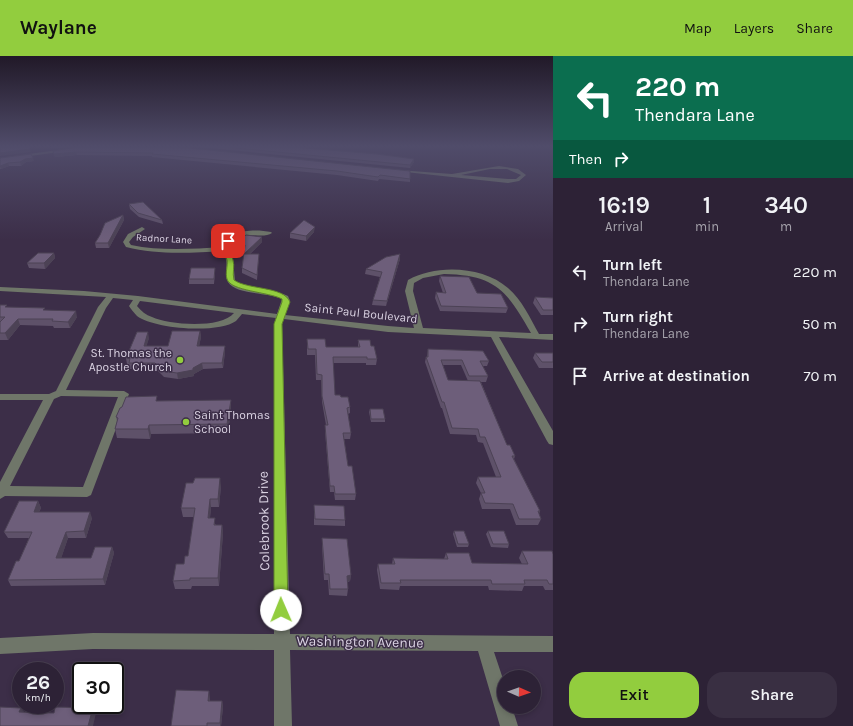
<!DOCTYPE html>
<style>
:root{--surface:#2d2236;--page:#392f42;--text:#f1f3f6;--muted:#a7a4ad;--line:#483f51;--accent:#92cd3e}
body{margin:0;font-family:Karla,sans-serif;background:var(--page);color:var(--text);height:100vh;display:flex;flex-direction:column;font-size:15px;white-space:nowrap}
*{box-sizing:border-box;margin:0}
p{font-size:13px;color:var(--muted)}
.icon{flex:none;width:22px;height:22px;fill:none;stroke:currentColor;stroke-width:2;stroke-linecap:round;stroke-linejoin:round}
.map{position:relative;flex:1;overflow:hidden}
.sheet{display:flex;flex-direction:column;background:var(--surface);width:300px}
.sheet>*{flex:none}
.banner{background:#0b6e4f;color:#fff;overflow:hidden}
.needle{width:26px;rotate:92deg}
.buttons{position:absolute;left:497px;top:614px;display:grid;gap:8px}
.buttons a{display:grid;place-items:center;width:44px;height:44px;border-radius:50%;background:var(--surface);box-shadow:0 2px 6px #0003,0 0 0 1px var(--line);font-size:20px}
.speed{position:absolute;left:12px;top:606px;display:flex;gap:8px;font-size:20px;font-weight:700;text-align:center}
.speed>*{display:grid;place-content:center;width:52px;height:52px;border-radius:50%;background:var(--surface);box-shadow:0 2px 6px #0003,0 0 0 1px var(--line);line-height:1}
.speed small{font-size:10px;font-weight:400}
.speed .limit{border:2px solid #111;border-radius:6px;background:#fff;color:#111}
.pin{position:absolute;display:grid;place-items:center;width:34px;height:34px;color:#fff;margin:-17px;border-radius:8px;box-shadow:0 2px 6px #0006}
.me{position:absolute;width:44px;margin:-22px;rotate:359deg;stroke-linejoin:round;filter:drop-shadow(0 0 3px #0008)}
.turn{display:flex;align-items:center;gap:14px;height:84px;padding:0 16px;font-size:18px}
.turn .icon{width:52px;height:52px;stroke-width:2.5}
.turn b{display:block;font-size:28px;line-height:34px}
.then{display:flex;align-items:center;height:38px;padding:0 16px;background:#0003;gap:8px;font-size:15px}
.eta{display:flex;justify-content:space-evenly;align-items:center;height:68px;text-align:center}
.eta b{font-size:24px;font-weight:600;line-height:28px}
.button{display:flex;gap:8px;margin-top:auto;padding:8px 16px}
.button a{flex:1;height:46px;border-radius:16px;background:var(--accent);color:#111;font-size:16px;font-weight:600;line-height:46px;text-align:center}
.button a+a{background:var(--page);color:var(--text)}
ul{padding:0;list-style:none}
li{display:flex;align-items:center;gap:12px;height:52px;padding:0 16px}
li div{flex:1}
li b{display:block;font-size:15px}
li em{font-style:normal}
header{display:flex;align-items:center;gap:24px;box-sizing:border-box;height:56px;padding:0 20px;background:var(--accent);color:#111}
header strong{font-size:19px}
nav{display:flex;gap:22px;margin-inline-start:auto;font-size:14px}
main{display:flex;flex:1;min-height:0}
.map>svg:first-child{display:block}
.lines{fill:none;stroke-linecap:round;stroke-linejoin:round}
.minor{fill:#6f7669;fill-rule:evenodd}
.wall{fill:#5e5169;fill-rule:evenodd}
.shaded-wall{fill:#4c4255}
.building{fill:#6d5e7a;stroke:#4c4255}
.route{fill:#92cd3e;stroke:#5f8528}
.poi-dot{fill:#92cd3e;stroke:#3c2e48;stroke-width:1.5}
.labels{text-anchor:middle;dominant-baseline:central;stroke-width:3;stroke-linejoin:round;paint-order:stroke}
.far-street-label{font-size:10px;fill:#dad2e2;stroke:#3c2e48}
.street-label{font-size:12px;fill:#dad2e2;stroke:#3c2e48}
.poi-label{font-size:12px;fill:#dad2e2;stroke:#3c2e48;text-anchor:end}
.near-street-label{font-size:14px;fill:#dad2e2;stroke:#3c2e48}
</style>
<header>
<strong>Waylane</strong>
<nav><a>Map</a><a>Layers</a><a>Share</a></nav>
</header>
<main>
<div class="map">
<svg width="553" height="670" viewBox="0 0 553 670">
<rect width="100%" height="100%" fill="#3c2e48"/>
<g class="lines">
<!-- minor -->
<g class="minor">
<path d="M81,91H147L149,92L147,93H83Z"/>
<path d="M65,93L67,95L0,104V102Z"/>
<path d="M499,110L518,113L526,119L519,125L508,127L396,115L398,114L452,118ZM490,113H507L521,119L516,123H508L461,119Z"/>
<path d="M142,171L145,173L133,181L129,186L131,189C160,195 192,193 222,191C228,173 255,173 271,176L272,177C262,184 244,173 230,186L229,193L233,203L235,225C250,236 271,232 288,240L290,245L285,259L388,270L414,272L405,235L408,224C436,208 483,210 508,232C522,244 530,262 539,278H553V284L499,281L553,375V389L549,388L547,385L491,281L388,276L284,263L282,268L290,578L553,580V596H494L504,626V651H512L518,670H500L478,595L290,594L292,670H274V594L93,593L0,598V582L93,577L274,578V268L276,262L242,258C240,260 238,263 236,265C218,278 154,273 137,260C134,257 131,253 129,250L133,244L113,242L106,252L66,334L124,335L129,338L91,439L87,441L5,440L0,443V426L43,344H0V338H49L56,335L98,251L106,241L0,235V231L84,235L138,240L277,258L282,243C268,236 236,239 228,226C224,219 228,211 226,204C226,201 224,198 223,195C190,197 157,199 126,191L123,186L128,178ZM444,218C496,219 507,235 531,277L423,272L413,235L414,227L423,222ZM140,245L234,257C221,273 169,269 152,261C146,259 141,255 137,250ZM61,340L118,341L83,431L10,430L54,343Z"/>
</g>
</g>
<!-- wall -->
<g class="wall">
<path d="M110,90H281L414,103V106L410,112L190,90Z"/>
<path d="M190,92L410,123V126L379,123L378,125L337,119L152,101V100L77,99L55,101L53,95Z"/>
<path d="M0,102L34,105L26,106L21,110H9L1,113H0Z"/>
<path d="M129,148L162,164L163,168L139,161L130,153Z"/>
<path d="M123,159L124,164L109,192H96L95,187Z"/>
<path d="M314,176L306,185L290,182V177Z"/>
<path d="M262,181V186L250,198H259L257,224L242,217V212L244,194L236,192V188Z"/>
<path d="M54,197L55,202L45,213L29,212L27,207Z"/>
<path d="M400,203L386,250L372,249L373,244L380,221L365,218L366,213Z"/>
<path d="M215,212V217L214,228H189V223Z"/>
<path d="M440,220L508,252L506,257L440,255L435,242L436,236L443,237L439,225Z"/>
<path d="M535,241L553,242V259H541L533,247Z"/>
<path d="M0,249L8,252L45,254L77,261L70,272H54L53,270L20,269L8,284H0Z"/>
<path d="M200,275L201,281L199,290H225V296L223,312L203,313L194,318V320L178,323L164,321L156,313H130L129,308H127L126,302L149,282L146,290H168Z"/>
<path d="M307,283L326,291H358V284L371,290L377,303L376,309H366V307H333L335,339L341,341L350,351V357L348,358L351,377L350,383H344L348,410L356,438L355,444H335L334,436H330L325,375V369H326L322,346L321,324H316L315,299H307Z"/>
<path d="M428,293L489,305L487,310H483L488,320L486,326H481L507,389L515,400L514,403L540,455L539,458L541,463L538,469H516L510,453H482L479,443L481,437L476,427L478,421H496L483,387L478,386L476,379L450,378L442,352H441L425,306L426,301H427ZM443,309H461L468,325L448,324Z"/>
<path d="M535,297H553V312H539L533,302Z"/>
<path d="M231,344V353L228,377L151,378L150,383L117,382L115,373L117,365L116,361L158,345Z"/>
<path d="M370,353L385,363V366H371L369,356Z"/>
<path d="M221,430L219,451H211L210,462L216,469H222L223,477L219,530H192L191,533H175L173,525L184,508L188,500L194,461H183L181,452Z"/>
<path d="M38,445L41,452L39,456L92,462L86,482H68L61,502H91L112,491L114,497L105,529L11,530L8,524L19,505L29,482H8L4,476Z"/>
<path d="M314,449L345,464V470L314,469Z"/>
<path d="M454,475L469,488L468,491H457L453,478Z"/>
<path d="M488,475L509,488L508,492L491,491L486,478Z"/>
<path d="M322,482L351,519L350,525L348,526V533L347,540L329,539L328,524H324L322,489Z"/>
<path d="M522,495L553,498V534H545L543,530H524L522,535L489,534L488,530H400L399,534L380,533L377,514L378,508H392L393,502L444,503L446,497L472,507L522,508L519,502Z"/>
<path d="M210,641V645H222L223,651L221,670H171Z"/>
</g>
<!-- shaded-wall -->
<g class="shaded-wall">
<path d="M51,90H77L51,93Z"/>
<path d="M30,93L31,96L0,100V97Z"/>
<path d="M76,96L77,99L55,101L54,98Z"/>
<path d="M33,102L34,105L26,106L21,110L20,106L25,103Z"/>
<path d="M414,103V106L410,112V109Z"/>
<path d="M8,107L9,110L1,113L0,110Z"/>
<path d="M123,159L124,164L109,192L108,187Z"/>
<path d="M315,171L314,176L306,185V180Z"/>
<path d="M262,181V186L244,203V198Z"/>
<path d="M54,197L55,202L45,213L44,207Z"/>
<path d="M400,198V203L386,250L387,245Z"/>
<path d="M76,255L77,261L70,272L68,266Z"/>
<path d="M18,263L20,269L8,284L5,277Z"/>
<path d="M200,275L201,281L198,296L197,290Z"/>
<path d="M148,276L149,282L145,296L144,290Z"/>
<path d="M225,290V296L223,312L222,307Z"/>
<path d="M202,307L203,313L194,318V320L178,323L177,317L193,312Z"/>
<path d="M231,344V353L228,377L227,368Z"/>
<path d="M149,369L151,378L150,383L148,373Z"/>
<path d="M220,422L221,430L219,451L218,443Z"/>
<path d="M210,443L211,451L209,470L208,462Z"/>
<path d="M38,445L41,452L36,462L34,456Z"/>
<path d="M90,456L92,462L86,482L84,475Z"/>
<path d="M222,469L223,477L219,530L218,522Z"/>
<path d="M66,476L68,482L59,509L56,502Z"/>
<path d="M112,491L114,497L105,529L103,523Z"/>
<path d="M351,519L350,525L346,526L347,520Z"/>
<path d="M209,635L210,641L209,650L208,645Z"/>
<path d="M222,645L223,651L221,670H220V667Z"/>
<path d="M21,652L25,657L19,656Z"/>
<path d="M93,652L96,657L93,670H88Z"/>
</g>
<!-- building -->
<g class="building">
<path d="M16,90H29L30,93L0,97V91Z"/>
<path d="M216,90H281L377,98L414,103L410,109Z"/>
<path d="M78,91L190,92L410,115V123L380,119L378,121L337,115L152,98L153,97L76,96L54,98L53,95Z"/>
<path d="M31,98L33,102L25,103L20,106L8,107L0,110V102Z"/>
<path d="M143,146L162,164L138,157L129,148Z"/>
<path d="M123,159L108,187H95L100,179L105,167Z"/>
<path d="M304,164L315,171L306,180L290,177Z"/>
<path d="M246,179L262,181L244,198H259L257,219L242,212L245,189L236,188Z"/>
<path d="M38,197H54L44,207H27Z"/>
<path d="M400,198L387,245L373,244L382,216L366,213L386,201Z"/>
<path d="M191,212H215L214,223H189Z"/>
<path d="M440,220L469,221L477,237L501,238L508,252L441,250L436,236L446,237Z"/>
<path d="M535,241L553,242V254H543Z"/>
<path d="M0,249H7L5,251L45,252L43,254L76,255L68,266L52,265L53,263H18L5,277H0V266L5,261H0Z"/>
<path d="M172,275H200L197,290H225L222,307H202L193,312V314L177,317L163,315L155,307H129L130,302H126L137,276H148L144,290H168Z"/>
<path d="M307,283H325L326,291H360L358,284H370L371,290H374L377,303H367V301H333L335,339H340L341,341H348L350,351L347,352L351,377H343L348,410H352L356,438H335L334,430H330L325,369H328L322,340V319L317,318L316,293H308Z"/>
<path d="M428,293L483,295L489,305H480L488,320H469L462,304H441L448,324L480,325L507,389H510L515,400H512L540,455H538L541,463H519L513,448L485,447L481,437H485L478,421H501L485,381H480L478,373L452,372L444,346H442L426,301H428Z"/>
<path d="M535,297H553V306H542Z"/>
<path d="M157,340L156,345L231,344L227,368L149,369L148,373H115L118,362L116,361L120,352L122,351L126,341Z"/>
<path d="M370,353H383L385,363H371Z"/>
<path d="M195,422H220L218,443H210L208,462H215L214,469H222L218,522H190V524L173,525L176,508H184L185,500H188L195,452H181L186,427H193Z"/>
<path d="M19,445H38L34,456H90L84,475L66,476L56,502H91L95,491H112L103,523L8,524L16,505H19L32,476H4Z"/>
<path d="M314,449L344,450L345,464L315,463Z"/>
<path d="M454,475H464L469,488H458Z"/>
<path d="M488,475H504L509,488H493Z"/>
<path d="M322,482L347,483L351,519L347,520L348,533H330L329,518H325Z"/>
<path d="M522,495H552L553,498V528H549L547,524H524L525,528H492L491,524H400L401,527H381L378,508H395L393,502L448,503L446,497H469L472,507L528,508Z"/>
<path d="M176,634L209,635L208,645H222L220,667H207V670H171Z"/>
<path d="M0,651L21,652L19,656L54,657L55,651L93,652L88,670H0Z"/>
</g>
<!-- sky -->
<linearGradient id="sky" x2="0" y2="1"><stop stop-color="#211928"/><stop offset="0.49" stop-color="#504c6a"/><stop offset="1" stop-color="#504c6a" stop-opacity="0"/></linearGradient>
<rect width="553" height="184" fill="url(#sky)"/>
<!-- route -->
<path class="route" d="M228,183L230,185C226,193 231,196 233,204C235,210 232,217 234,224C248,234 284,230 290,246L282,268L288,554L286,558L281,560L276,558L274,554V268L282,246V243C269,236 230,235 227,223C225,217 228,210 227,204C226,198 222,195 222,189Z"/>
<!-- markers -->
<g class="poi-dot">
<circle cx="180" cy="304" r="4"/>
<circle cx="186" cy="366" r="4"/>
</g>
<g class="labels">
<!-- far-street labels -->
<g class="far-street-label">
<text transform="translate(164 183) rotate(3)">Radnor Lane</text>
</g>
<!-- street labels -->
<g class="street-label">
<text transform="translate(361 257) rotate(6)">Saint Paul Boulevard</text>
</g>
<!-- poi labels -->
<g class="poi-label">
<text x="172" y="297">St. Thomas the<tspan x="172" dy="14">Apostle Church</tspan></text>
<text x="194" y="359" text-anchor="start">Saint Thomas<tspan x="194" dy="14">School</tspan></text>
</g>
<!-- near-street labels -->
<g class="near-street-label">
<text transform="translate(264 465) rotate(-91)">Colebrook Drive</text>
<text transform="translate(360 586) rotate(1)">Washington Avenue</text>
</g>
</g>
</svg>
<div class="buttons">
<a><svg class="needle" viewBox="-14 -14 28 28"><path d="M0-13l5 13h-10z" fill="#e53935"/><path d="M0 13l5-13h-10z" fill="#a7a4ad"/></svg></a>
</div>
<div class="speed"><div>26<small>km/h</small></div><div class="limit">30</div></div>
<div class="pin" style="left:228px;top:185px;background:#d93025"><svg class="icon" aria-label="arrive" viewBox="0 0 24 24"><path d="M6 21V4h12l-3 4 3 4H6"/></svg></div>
<svg class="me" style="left:281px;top:554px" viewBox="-20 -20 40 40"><circle r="19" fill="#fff"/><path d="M0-13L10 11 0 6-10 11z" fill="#92cd3e"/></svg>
</div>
<section class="sheet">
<div class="banner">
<div class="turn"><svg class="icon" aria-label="left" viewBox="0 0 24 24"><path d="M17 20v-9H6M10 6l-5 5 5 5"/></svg><div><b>220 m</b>Thendara Lane</div></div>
<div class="then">Then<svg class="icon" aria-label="right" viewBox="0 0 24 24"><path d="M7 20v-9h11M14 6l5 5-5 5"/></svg></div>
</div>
<div class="eta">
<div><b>16:19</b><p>Arrival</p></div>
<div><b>1</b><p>min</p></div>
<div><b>340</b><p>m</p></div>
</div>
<ul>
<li><svg class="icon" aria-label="left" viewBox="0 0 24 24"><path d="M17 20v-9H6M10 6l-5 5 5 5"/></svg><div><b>Turn left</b><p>Thendara Lane</p></div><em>220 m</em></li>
<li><svg class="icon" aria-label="right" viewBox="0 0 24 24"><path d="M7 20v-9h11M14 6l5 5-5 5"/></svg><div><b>Turn right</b><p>Thendara Lane</p></div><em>50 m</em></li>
<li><svg class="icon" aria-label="arrive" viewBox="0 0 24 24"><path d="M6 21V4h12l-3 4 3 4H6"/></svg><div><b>Arrive at destination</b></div><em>70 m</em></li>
</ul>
<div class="button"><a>Exit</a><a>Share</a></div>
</section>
</main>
